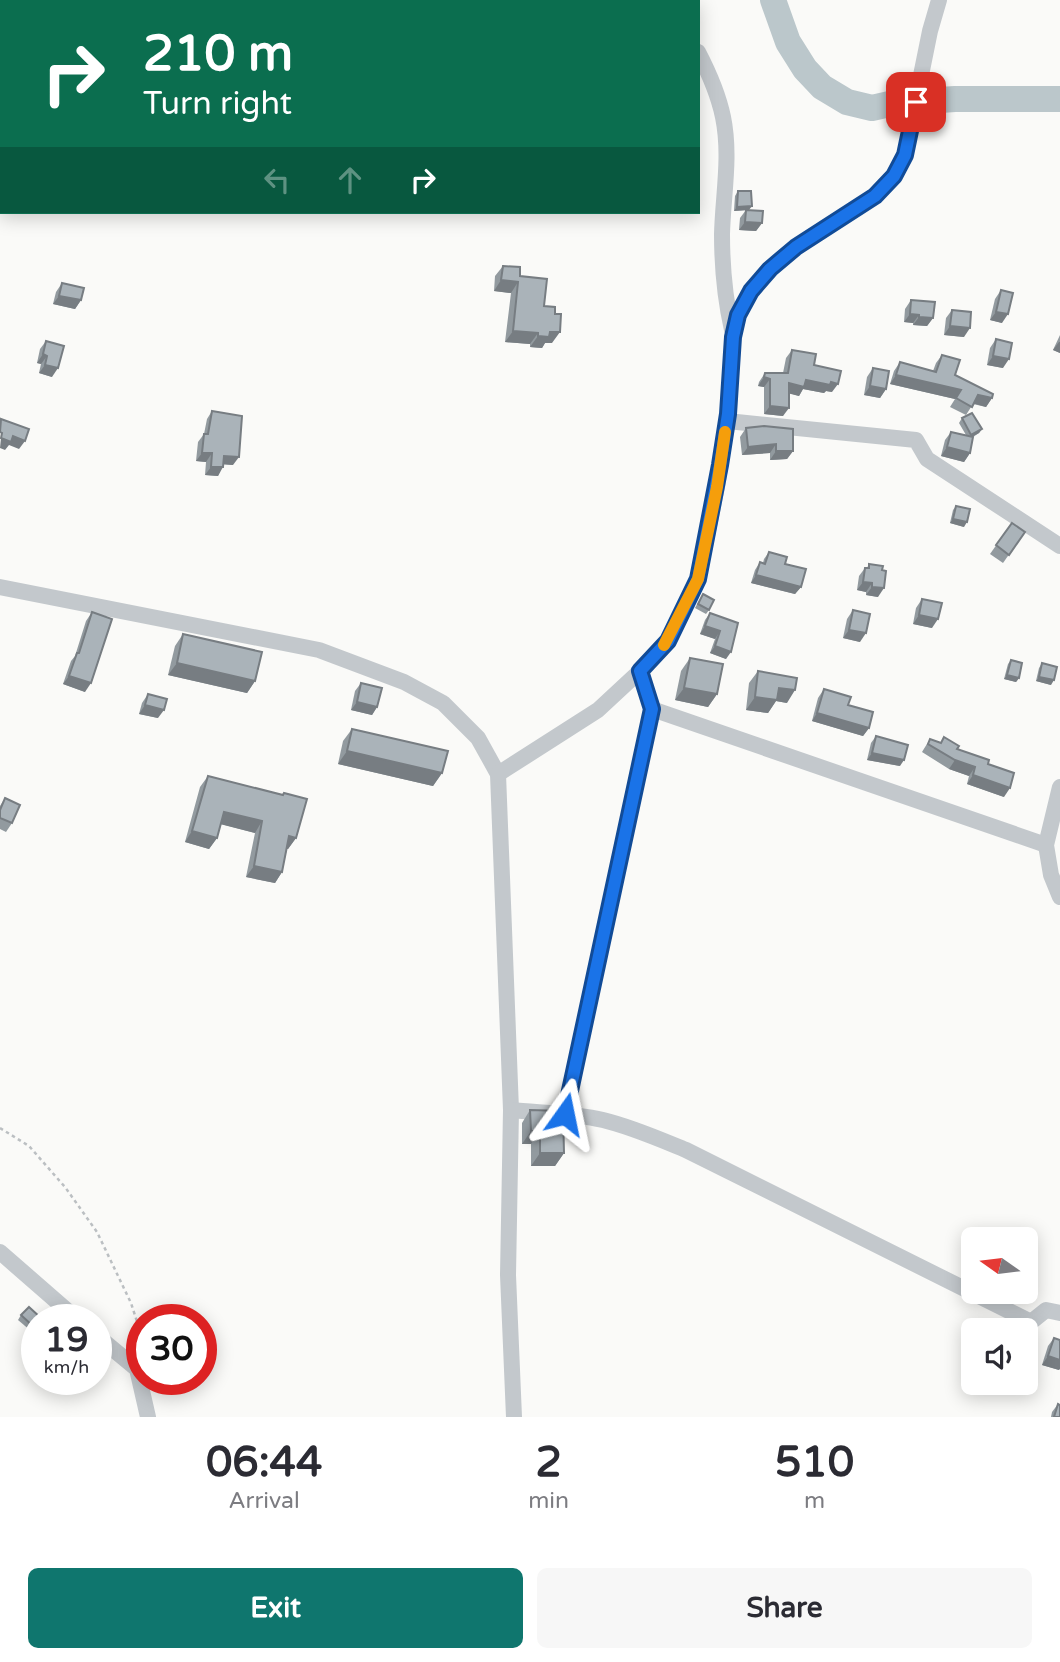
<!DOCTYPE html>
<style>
:root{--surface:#fff;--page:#f7f7f7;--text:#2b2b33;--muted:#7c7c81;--accent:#0f766e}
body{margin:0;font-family:"Varela Round",sans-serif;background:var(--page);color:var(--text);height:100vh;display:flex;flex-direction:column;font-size:26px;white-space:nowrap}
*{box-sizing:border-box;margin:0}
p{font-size:23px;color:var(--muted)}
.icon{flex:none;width:38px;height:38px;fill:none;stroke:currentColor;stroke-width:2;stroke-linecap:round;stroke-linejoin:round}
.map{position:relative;height:1417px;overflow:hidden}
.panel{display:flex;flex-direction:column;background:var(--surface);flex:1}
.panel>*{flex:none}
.banner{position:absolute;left:0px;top:0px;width:700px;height:214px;box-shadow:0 4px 18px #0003;background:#0b6e4f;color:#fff;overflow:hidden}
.needle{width:46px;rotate:284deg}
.controls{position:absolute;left:961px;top:1227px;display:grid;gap:14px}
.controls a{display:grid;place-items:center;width:77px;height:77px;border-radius:10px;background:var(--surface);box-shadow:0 4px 18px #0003;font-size:35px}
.speed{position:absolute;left:21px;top:1304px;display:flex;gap:14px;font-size:35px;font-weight:700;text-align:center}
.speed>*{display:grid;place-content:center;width:91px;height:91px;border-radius:50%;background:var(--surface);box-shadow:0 4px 18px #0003;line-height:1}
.speed small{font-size:18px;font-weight:400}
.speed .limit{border:10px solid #d22;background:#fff;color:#111}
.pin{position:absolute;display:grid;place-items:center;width:60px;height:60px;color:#fff;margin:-30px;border-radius:14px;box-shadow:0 4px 10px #0006}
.me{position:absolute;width:77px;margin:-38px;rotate:12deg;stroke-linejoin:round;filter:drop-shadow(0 0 5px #0008)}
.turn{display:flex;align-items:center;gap:24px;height:147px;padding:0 28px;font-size:32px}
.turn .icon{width:91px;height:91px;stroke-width:2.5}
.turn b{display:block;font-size:49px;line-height:60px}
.lanes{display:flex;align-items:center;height:66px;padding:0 28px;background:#0003;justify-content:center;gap:35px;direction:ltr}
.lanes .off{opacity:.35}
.eta{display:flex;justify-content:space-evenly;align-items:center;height:119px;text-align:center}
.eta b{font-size:42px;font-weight:700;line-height:49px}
.button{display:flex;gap:14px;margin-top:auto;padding:14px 28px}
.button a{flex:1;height:80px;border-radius:10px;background:var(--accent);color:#fff;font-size:28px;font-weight:700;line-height:80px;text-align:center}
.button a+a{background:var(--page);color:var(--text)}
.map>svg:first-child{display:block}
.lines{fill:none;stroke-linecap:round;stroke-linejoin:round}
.river{stroke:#bbc7cb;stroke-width:26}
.path{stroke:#bbbfc2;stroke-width:2.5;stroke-dasharray:3.5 3.5;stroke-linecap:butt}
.minor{stroke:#c3c8cc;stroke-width:16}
.wall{fill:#929a9f}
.shaded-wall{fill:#777d82}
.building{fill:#aab3b9;stroke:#777d82;stroke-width:2}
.route-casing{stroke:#114b97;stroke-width:18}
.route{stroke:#1a73e8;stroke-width:12}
.slow{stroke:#f59e0b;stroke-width:12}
</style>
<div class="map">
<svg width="1060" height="1417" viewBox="0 0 1060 1417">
<rect width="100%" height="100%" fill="#fafaf8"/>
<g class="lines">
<!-- river -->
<path class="river" d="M773,0L788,42L805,69L822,87L847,102L872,108L894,103L955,99H1060"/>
<!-- path -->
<path class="path" d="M0,1128L29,1146L65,1187L97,1232L131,1303L142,1337"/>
<!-- minor -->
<g class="minor">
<path d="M671,0L672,2"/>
<path d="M698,52C709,73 718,93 723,117C731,156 723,195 722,234C722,267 725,299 732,330"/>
<path d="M727,421L916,440L927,459L1060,546"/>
<path d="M0,587L319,650L404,682L443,703L478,738L498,774L511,1110L508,1275L514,1417"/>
<path d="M652,709L1046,845"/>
<path d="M498,774L598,710L640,671L668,641L698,579L717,487L728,414L733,337L738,315L751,291L770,269L796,247L875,196L894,176L905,154L930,31L939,0"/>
<path d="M1060,787L1046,845L1051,875L1060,897"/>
<path d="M511,1110C541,1113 573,1113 603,1120C632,1127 659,1139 686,1150L1031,1322L1046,1310L1060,1313"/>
<path d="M565,1114L652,709L640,671"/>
<path d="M0,1252L78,1320"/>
<path d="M96,1335L137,1369L148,1417"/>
</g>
</g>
<!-- wall -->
<g class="wall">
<path d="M738,191L749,210L762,223L756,231L739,230L740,218L746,210L734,211L735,196Z"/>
<path d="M503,266L520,276L544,306L552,343H545L542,348L530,347V344L505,342L511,293L494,291L495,276Z"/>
<path d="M62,283L81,300L75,309L53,304L56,292Z"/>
<path d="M1001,290L1002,323L990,320L995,299Z"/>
<path d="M911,300L933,318L927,326L913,325V323L904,322L905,309Z"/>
<path d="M952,310L964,337L944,335L946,318Z"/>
<path d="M1060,335V353L1053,350Z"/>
<path d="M996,339L1003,368L987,365L990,348Z"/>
<path d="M46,341L52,377L39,373L41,364L37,363L40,349Z"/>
<path d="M792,350L814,365L832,392L826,391L824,393L803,389L799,396L789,393L783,416L764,414V387L758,386L759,382L765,373H783L786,358Z"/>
<path d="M942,355L955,375L992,398L986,407L973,404L966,415L950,407L955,399L890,384L894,371L900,362L933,371L936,363Z"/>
<path d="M873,368L886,389L880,398L864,395L867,377Z"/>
<path d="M212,411L233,465L223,464L218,476L205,475L206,462L196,461L198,442L204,434L207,419Z"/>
<path d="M962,418L982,429L979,433L973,437L970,453L964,462L941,456L945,440L951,432L966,435L959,423Z"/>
<path d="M746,428L793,451L787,459L770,460V453L742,455L740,437Z"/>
<path d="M956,506L964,527L950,523L953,510Z"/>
<path d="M1012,523L1025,532L1003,563L990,554Z"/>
<path d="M769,552L785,564L801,587L795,594L751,583L755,570L760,562L763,563L764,559Z"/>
<path d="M869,564L878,597L866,595V592L857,590L859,576L865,568H867Z"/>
<path d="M703,594L709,610L706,614L695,608Z"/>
<path d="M922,599L932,628L913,624L916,608Z"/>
<path d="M853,610L860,642L843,638L847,619Z"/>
<path d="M92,612L85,692L63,684L71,661L75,656L86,621Z"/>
<path d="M710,613L738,623L726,659L710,653L715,639L700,634L705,620Z"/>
<path d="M183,634L255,681L247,693L168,675L175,646Z"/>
<path d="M690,658L717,694L708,707L675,700L681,671Z"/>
<path d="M1011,660L1019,678L1016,682L1004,679L1008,664Z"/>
<path d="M1042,663L1051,685L1036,681L1039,668Z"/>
<path d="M758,671L787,703L776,701L768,713L746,710L749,683Z"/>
<path d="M361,683L377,707L372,715L351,710L355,691Z"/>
<path d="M824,689L848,705L869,728L863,736L812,721L818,698Z"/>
<path d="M148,694L158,718L139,714L142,703Z"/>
<path d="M352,729L442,773L433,786L338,764L343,741Z"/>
<path d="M876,736L900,766L867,760L871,743Z"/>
<path d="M930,739L957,749L988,764L1004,797L967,784L969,776L949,769L922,752Z"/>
<path d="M208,776L282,795L284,793L296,838L288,849H287L282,872L275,883L246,877L255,833L221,824L217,838L209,849L185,842L200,787Z"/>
<path d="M5,798L12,823L6,832L0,829V806Z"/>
<path d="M530,1110L564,1153L555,1166H531V1144H522V1123Z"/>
<path d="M21,1315L37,1325L31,1331L18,1320Z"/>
<path d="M1054,1338L1059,1370L1042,1365L1048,1346Z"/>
<path d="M1058,1404L1060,1417H1051L1052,1412Z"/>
</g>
<!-- shaded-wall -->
<g class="shaded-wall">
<path d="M752,206L749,210L734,211L737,207Z"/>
<path d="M745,222L762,223L756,231L739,230Z"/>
<path d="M501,280L518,282L511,293L494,291Z"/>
<path d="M59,296L81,300L75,309L53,304Z"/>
<path d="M996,312L1008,314L1002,323L990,320Z"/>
<path d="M910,314L919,315L913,323L904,322Z"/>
<path d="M919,317L933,318L927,326L913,325Z"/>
<path d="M950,326L970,328L964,337L944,335Z"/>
<path d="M513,331L538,333L530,344L505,342Z"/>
<path d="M550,332H560L552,343H545L542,348L530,347L538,336Z"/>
<path d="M1059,342H1060V353L1053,350Z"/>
<path d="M43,354L47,356L41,364L37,363Z"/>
<path d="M993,356L1009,359L1003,368L987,365Z"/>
<path d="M45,365L58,368L52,377L39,373Z"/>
<path d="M896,375L961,390L955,399L890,384Z"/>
<path d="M764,377L770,379L764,387L758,386Z"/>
<path d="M806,380L831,382L838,384L832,392L826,391L824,393L803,389L799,396L783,392L789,383Z"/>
<path d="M870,386L886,389L880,398L864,395Z"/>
<path d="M978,395L992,398L986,407L972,403Z"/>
<path d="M770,406L789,408L783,416L764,414Z"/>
<path d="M982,429L979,433L968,439L971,435Z"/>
<path d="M13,436L25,441L19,449L9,445L5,450L0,448L1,438Z"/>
<path d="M776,444L770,453L742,455L748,447Z"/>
<path d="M947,447L970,453L964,462L941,456Z"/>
<path d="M776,451H793L787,459L770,460Z"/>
<path d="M202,453H212L206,462L196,461Z"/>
<path d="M224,456L239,457L233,465L218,464Z"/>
<path d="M211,467H223L218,476L205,475Z"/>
<path d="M953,519L967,522L964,527L950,523Z"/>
<path d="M756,575L801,587L795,594L751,583Z"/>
<path d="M863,582L872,583L866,592L857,590Z"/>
<path d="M872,587L884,588L878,597L866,595Z"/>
<path d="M919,615L938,619L932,628L913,624Z"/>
<path d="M705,626L720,631L715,639L700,634Z"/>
<path d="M849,630L866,633L860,642L843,638Z"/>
<path d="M715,646L731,652L726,659L710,653Z"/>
<path d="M177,663L255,681L247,693L168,675Z"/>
<path d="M1007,675L1019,678L1016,682L1004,679Z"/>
<path d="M69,676L91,683L85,692L63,684Z"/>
<path d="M1039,677L1054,680L1051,685L1036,681Z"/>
<path d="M684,688L717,694L708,707L675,700Z"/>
<path d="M779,688L795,690L787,703L776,701L768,713L746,710L755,697Z"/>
<path d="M357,702L377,707L372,715L351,710Z"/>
<path d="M145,705L164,710L158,718L139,714Z"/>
<path d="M817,713L869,728L863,736L812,721Z"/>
<path d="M347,751L442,773L433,786L338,764Z"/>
<path d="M872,753L904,760L900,766L867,760Z"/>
<path d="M955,760L975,767L969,776L949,769Z"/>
<path d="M973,775L1010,788L1004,797L967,784Z"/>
<path d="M224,812L262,821L255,833L216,823Z"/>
<path d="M192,831L217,838L209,849L185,842Z"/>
<path d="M289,836L296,838L288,849L282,847Z"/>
<path d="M254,866L282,872L275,883L246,877Z"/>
<path d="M531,1131H540L531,1144H522Z"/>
<path d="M540,1153H564L555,1166H531Z"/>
<path d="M1048,1356L1060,1360V1369L1059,1370L1042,1365Z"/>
</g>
<!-- building -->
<g class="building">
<rect x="136" y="0" width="13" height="2"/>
<path d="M188,0H206L207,2H188Z"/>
<path d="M738,191H751L752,206L737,207Z"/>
<path d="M746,210L763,211L762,223L745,222Z"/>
<path d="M503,266L520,267V276L547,279L544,306L555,307V314H561L560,332H550L549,337L538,336V333L513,331L518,282L501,280Z"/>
<path d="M62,283L84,288L81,300L59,296Z"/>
<path d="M1001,290L1013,293L1008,314L996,312Z"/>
<path d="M911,300L935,302L933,318L919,317V315L910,314Z"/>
<path d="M952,310L971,312L970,328L950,326Z"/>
<path d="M996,339L1012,343L1009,359L993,356Z"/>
<path d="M46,341L64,346L58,368L45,365L47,356L43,354Z"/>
<path d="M792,350L816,354L814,365L841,371L838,384L831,382L830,385L806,380L804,387L789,383V408L770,406V379L764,377L765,373H788Z"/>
<path d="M942,355L960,360L955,375L993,394L992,398L978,395L972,407L956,398L961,390L896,375L900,362L936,372Z"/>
<path d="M873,368L889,371L886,389L870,386Z"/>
<path d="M212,411L242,416L239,457L224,456L223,467H211L212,453H202L204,434H208Z"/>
<path d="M972,413L982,429L971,435L962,418Z"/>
<path d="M1,419L29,429L25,441L13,436L11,442L1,438L2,433L0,432Z"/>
<path d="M764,426L793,429V451H776V444L748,447L746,428Z"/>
<path d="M951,432L973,437L970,453L947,447Z"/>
<path d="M956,506L970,509L967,522L953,519Z"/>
<path d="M1012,523L1025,532L1009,555L996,545Z"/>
<path d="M769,552L787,557L785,564L806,569L801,587L756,575L760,562L765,564Z"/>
<path d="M869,564L883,566L882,570L886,571L884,588L872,587V583L863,582L865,568H869Z"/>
<path d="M703,594L714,600L709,610L698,604Z"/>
<path d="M922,599L942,603L938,619L919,615Z"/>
<path d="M853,610L870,614L866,633L849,630Z"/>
<path d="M92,612L112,619L91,683L69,676L77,653H79Z"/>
<path d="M710,613L738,623L731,652L715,646L720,631L705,626Z"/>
<path d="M183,634L262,652L255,681L177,663Z"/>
<path d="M690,658L723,664L717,694L684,688Z"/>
<path d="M1011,660L1022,663L1019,678L1007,675Z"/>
<path d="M1042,663L1057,667L1054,680L1039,677Z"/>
<path d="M758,671L797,678L795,690L779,688L777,700L755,697Z"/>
<path d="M361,683L382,688L377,707L357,702Z"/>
<path d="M824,689L851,697L848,705L873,712L869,728L817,713Z"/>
<path d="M148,694L167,699L164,710L145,705Z"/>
<path d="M352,729L448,751L442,773L347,751Z"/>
<path d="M876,736L908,745L904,760L872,753Z"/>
<path d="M944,737L959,746L957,749L989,760L988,764L1014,773L1010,788L973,775L975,767L955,760L928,744L930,739L941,743Z"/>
<path d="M208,776L283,795L284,793L307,799L296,838L289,836L282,872L254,866L262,821L224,812L217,838L192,831Z"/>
<path d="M5,798L20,805L12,823L0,818V810Z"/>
<path d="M530,1110L563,1111L564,1153H540V1131H531Z"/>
<path d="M29,1307L42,1319L37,1320V1324L34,1327L21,1315Z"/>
<path d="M1054,1338L1060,1340V1360L1048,1356Z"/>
<path d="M1058,1404L1060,1405V1417H1054Z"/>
</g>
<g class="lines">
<defs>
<path id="route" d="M565,1114L652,709L640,671L668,641L698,579L720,465L728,414L733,337L738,315L751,291L770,269L796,247L875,196L894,176L905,155L916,102"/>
</defs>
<!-- route casing -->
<use href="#route" class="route-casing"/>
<!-- route -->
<use href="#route" class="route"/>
<!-- slow -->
<path class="slow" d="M664,645L698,579L717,487L725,432"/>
</g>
</svg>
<div class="controls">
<a><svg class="needle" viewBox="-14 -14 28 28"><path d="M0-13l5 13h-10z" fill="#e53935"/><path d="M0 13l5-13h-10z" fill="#7c7c81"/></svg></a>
<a><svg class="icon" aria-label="sound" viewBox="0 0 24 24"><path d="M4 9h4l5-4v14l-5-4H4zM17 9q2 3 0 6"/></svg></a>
</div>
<div class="speed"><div>19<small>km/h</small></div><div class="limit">30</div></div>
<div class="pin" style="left:916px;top:102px;background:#d93025"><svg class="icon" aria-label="arrive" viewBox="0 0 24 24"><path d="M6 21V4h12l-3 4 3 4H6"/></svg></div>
<svg class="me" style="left:565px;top:1114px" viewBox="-20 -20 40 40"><path d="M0-17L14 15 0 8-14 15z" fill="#1a73e8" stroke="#fff" stroke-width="4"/></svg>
<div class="banner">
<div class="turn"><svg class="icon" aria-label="right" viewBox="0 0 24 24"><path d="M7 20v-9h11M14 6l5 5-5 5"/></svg><div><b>210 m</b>Turn right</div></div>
<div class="lanes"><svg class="icon off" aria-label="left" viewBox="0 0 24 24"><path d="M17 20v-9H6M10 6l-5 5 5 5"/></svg><svg class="icon off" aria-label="ahead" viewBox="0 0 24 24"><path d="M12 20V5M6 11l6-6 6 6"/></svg><svg class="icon" aria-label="right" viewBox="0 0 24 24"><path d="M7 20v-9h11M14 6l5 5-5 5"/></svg></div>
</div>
</div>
<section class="panel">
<div class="eta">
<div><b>06:44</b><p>Arrival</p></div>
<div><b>2</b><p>min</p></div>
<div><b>510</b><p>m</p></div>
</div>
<div class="button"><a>Exit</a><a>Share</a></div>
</section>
